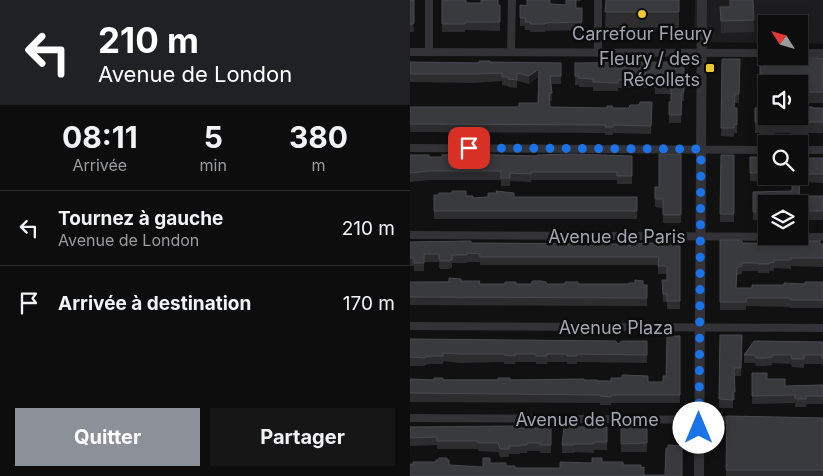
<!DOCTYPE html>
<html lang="fr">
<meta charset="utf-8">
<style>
:root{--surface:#0d0d0e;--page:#161617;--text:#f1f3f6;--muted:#9a9c9e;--line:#2d2d2e;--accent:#8c9099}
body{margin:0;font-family:Inter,sans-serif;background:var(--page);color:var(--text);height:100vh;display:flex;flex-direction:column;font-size:19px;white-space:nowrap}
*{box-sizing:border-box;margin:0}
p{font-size:16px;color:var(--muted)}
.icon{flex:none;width:28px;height:28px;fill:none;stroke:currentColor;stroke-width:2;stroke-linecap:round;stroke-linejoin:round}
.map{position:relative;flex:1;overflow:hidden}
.panel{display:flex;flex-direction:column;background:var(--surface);width:410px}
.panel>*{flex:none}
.guide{background:#202124;color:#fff;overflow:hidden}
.needle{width:32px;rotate:307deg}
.buttons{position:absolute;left:348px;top:15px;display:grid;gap:10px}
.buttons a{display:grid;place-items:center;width:50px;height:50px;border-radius:0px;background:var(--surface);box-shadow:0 2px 12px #0003,0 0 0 1px var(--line);font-size:25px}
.pin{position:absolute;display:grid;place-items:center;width:42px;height:42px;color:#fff;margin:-21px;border-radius:10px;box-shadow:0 2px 8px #0006}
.me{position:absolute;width:55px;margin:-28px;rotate:0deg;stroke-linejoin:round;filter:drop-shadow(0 0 4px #0008)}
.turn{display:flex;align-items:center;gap:18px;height:105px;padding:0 15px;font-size:22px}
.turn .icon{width:65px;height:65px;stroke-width:2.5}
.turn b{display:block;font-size:35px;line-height:42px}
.eta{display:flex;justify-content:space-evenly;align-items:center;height:85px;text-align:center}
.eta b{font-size:30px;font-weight:700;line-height:35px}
.action{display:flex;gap:10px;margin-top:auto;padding:10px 15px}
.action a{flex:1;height:58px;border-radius:0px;background:var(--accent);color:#fff;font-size:20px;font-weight:700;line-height:58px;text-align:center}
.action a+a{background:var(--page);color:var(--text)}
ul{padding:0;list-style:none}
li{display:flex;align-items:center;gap:15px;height:75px;padding:0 15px;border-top:1px solid var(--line)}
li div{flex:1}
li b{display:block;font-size:19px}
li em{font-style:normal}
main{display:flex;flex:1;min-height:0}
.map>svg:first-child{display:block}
.built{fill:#1d1d1f}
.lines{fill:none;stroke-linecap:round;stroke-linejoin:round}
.minor{stroke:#323237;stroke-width:8}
.tertiary{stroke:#323237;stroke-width:10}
.wall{fill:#2d2d30}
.shaded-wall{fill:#1c1c1e}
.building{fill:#393a3e;stroke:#4a4b50}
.route{stroke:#1a73e8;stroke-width:9;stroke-dasharray:0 16.2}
.poi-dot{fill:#ecc72e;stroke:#0c0c0d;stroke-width:2}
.labels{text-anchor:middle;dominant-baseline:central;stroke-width:5;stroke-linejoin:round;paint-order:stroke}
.poi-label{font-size:18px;fill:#a2a5b2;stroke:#0c0c0d}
.street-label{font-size:18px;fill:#a2a5b2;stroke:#0c0c0d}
</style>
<main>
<section class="panel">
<div class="guide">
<div class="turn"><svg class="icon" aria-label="left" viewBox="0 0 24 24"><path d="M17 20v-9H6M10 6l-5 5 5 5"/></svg><div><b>210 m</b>Avenue de London</div></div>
</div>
<div class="eta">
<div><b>08:11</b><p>Arrivée</p></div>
<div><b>5</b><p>min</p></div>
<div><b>380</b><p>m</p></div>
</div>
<ul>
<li><svg class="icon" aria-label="left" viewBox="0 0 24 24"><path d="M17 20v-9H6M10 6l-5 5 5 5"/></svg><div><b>Tournez à gauche</b><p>Avenue de London</p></div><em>210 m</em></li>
<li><svg class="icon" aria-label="arrive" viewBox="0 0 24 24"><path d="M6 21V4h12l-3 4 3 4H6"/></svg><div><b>Arrivée à destination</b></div><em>170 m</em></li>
</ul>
<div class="action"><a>Quitter</a><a>Partager</a></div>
</section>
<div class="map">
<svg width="413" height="476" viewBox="0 0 413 476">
<rect width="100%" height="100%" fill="#111112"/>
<!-- built -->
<path class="built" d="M285,0H413V44L389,43V24H356V43L284,42Z"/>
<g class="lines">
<!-- minor -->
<g class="minor">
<path d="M188,0V53"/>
<path d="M0,52L356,53"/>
<path d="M19,52V0"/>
<path d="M101,52L102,0"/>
<path d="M389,53H413"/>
<path d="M0,148L356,150"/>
<path d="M389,150H413"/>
<path d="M0,235L413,237"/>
<path d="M0,326L413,328"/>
<path d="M0,418L325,420"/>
</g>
<!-- tertiary -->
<path class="tertiary" d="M289,476L292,0"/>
</g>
<!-- wall -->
<g class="wall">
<path d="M0,0L4,31L3,32H0Z"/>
<path d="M32,0L56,3L90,5V31L55,30V32H32Z"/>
<path d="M156,0H171V1H166V8H172V30L135,31V32H120V30H115V26H110V5H156Z"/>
<path d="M196,0H269V28H195Z"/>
<path d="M320,0H343L344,32L311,33L310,7H320Z"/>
<path d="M350,57L413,58V103H389V84H356V98H350Z"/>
<path d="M312,59H330L329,103H325L324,108H327V133H324V137L311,136Z"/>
<path d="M274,60V101H272L271,123H259V102H261V94H245V88H208V91H183V87H169V85H165V63L261,62Z"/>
<path d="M0,62L151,63V84H141L142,101H140V107L197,108H219L242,102L241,134L203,133V135H195V133H191L0,132V107H109L128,103L129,77L119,84L107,81V88L98,87V86L92,85V81L64,83L0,82Z"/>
<path d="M395,107L413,108V133H398V134H381V133H365V134H350V133H345V108L356,116Z"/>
<path d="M271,154V223H253V208L245,207V187H249Z"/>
<path d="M0,155L19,157L222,156V184H207V180H121V182L100,181V186H91V180H19L0,182Z"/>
<path d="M311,155H324V222H310Z"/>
<path d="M340,157L356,161V176H389V158H413V183L390,182V196H413V220H389V204H356V220H343V192L382,191V184H371V182L340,181Z"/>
<path d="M24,195L56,196L63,198L104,197H227V219H24Z"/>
<path d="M270,240V309H257V302H253L252,280H257V274H248V265H70V262H57V263H42V268H40V269H30V268H29V262H14V271H4V266H0V242L61,243L210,244L249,243Z"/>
<path d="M310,240L330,241L332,243L391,244H413V267L381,266V269L364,268V271H359V273H348V271H332V274L327,275L326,288H342L413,282V308H380V307L336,306V310H310Z"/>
<path d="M51,281L69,284L237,285V306L0,305V282Z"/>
<path d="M310,335H332L331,376H324L325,400H323V408H309Z"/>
<path d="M270,336V403H201V405H190V403L0,402V379L174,380L253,382L256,376Z"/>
<path d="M0,339L208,344L237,341V363L167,362V364H157V362H137V364H126V362H105V364H94V362L50,363L33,361V364H20L15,365V366H0Z"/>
<path d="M413,342V366H412V364H394V368L382,367L381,364L362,363V365L355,366H346L345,363H334V355Z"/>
<path d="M342,373L375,386L413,385V404H396V407H385V403L342,404Z"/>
<path d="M317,416L413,418V476H316Z"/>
<path d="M141,426V453H130V451H117V453H110V454H99V457H90L88,452L68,451V449H27V445L0,446V427L129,428Z"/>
<path d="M197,427V450H184V453L164,452V453H152V445Z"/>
<rect x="211" y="427" width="26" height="25"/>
</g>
<!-- shaded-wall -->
<path class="shaded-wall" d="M129,69V77L119,84V76Z"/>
<!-- building -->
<g class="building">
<path d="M0,0H4V23L3,24H0Z"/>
<path d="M32,0H56V3H71V0H88V5H90V22H55V24H32Z"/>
<path d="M117,0H140V4L156,5V0H166V8H172V22L135,23V24H120V22H115L116,18H110V5L117,6Z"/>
<path d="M196,0H269V12H195Z"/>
<path d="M320,0H343L344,20L311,21L310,7H320Z"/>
<path d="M350,57L413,58V92H389V84H388V83L356,84V87H350Z"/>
<path d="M312,59H330L329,94H325L324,108H327V125L324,124V128H311Z"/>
<path d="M261,60H274V92H272L271,115H259V102H261V86H245V80H208V83L183,82V79L169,78V76H165V63L261,62Z"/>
<path d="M69,61H80V62L151,63V76H140L142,93H139L140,107L197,108V106H202L203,108H219L220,105H229L230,102H242L241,126L203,125V127H195L196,125H191L0,124V107H109V103H128L129,69L119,76L107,73V80L98,79V77H92V73L64,74H0V62L69,63Z"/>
<path d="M389,106H395V107H403V108H413V122H398V124L381,123V122H365V123H350V122H345V108H356V116H389Z"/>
<path d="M53,154L127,156V155L162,154L222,156V176H207V172H121V174L100,173V178H91V171H19L0,173V155H19V157H32V155Z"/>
<path d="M249,154H271V215H253V199H245V187H249Z"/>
<path d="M311,155H324V214H310Z"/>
<path d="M340,157H351L354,158V160L356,161V173H340Z"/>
<path d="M389,158H413V174H390L389,196H413V211H389V204H356V211L343,212V192L382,191V176H389Z"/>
<path d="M42,191H56V196H63V198L78,197V193H87L86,191L104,193V197H227V211H24V195H29V193H42Z"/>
<path d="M249,240H270V301H257V294H253L252,280H257V266H248L249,257H70V254L57,253V255H42V260H40V261H30V259H29V254H14V263H4V258H0V242L61,241V243L210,244L249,243Z"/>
<path d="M310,240H330V241H332V243L391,244V241H410V244H413V258H381V260H364V262L359,263V264H348V263H332V266L327,267L326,288H342V285H374V283L395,284V282H413V300H380V298H336V302H310Z"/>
<path d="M39,278L51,279V281H70L69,284H95V282H106V284H122V281H131L136,282L137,284H155V282H168V284H219V283H225V280L233,281V285H237V298L0,297V282H39Z"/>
<path d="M310,335H332L331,368H324L325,392H323V400L309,399Z"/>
<path d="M257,336H270V395H201V397L190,396V395L0,393V379L24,380V378H33V380H88V378H100V380L174,379V380H187V381H201V378H212V375L238,376V382H253V376H256Z"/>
<path d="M0,339L206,341L208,344L212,341H237V355L167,354V356H157V354H137V356H126V354H105V356L94,355V354H50L33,353V356H20L15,357V358L0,357Z"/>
<path d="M344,341L413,342V358H412V355H394V359H382L381,355H362V357L355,358H346L345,355H334Z"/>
<path d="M342,373H357V379H375V386L413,385V396H396V399H385V395L342,396Z"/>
<path d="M317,416L413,418V470H316Z"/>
<path d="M103,426V428H129V427L141,426V445H130V443H117V445H110V446H99V449H90L88,443H68V441H27V437L0,438V427Z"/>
<path d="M154,427H197V442H184V444H164V445H152Z"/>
<path d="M211,427H237V443L211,444Z"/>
<path d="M258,445L272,446V476H0V464H3V462H26V460H28L29,458H37V460H39V465L73,467V458H80V463H96V466H105V468H150V462L182,463V458H192V462H213V465H231V468L234,467V475H255L256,448H258Z"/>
</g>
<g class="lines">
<!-- route -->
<path class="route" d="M59,148L291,149L289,428"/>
</g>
<!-- markers -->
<g class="poi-dot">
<circle cx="232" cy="14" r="5"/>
<rect x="295" y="63" width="10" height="10" rx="2.5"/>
</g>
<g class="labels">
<!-- poi labels -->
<g class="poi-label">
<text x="232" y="33">Carrefour Fleury</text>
<text x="290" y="58" text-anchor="end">Fleury / des<tspan x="290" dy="21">Récollets</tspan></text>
</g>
<!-- street labels -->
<g class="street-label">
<text x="207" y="236">Avenue de Paris</text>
<text x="206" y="327">Avenue Plaza</text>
<text x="177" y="419">Avenue de Rome</text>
</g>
</g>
</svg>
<div class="buttons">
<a><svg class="needle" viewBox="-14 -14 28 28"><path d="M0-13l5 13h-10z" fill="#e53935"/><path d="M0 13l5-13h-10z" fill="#9a9c9e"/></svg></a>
<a><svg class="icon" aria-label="sound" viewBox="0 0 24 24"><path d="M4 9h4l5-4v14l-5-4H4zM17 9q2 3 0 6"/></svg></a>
<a><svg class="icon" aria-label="search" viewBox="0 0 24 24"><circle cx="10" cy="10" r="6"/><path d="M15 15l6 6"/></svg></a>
<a><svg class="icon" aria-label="layers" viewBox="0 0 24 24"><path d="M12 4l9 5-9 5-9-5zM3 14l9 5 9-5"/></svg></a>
</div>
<div class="pin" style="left:59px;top:148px;background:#d93025"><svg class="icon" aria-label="arrive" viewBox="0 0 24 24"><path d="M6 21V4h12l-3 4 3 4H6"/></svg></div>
<svg class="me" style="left:289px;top:428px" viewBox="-20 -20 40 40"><circle r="19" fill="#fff"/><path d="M0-13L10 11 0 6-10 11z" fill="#1a73e8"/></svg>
</div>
</main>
